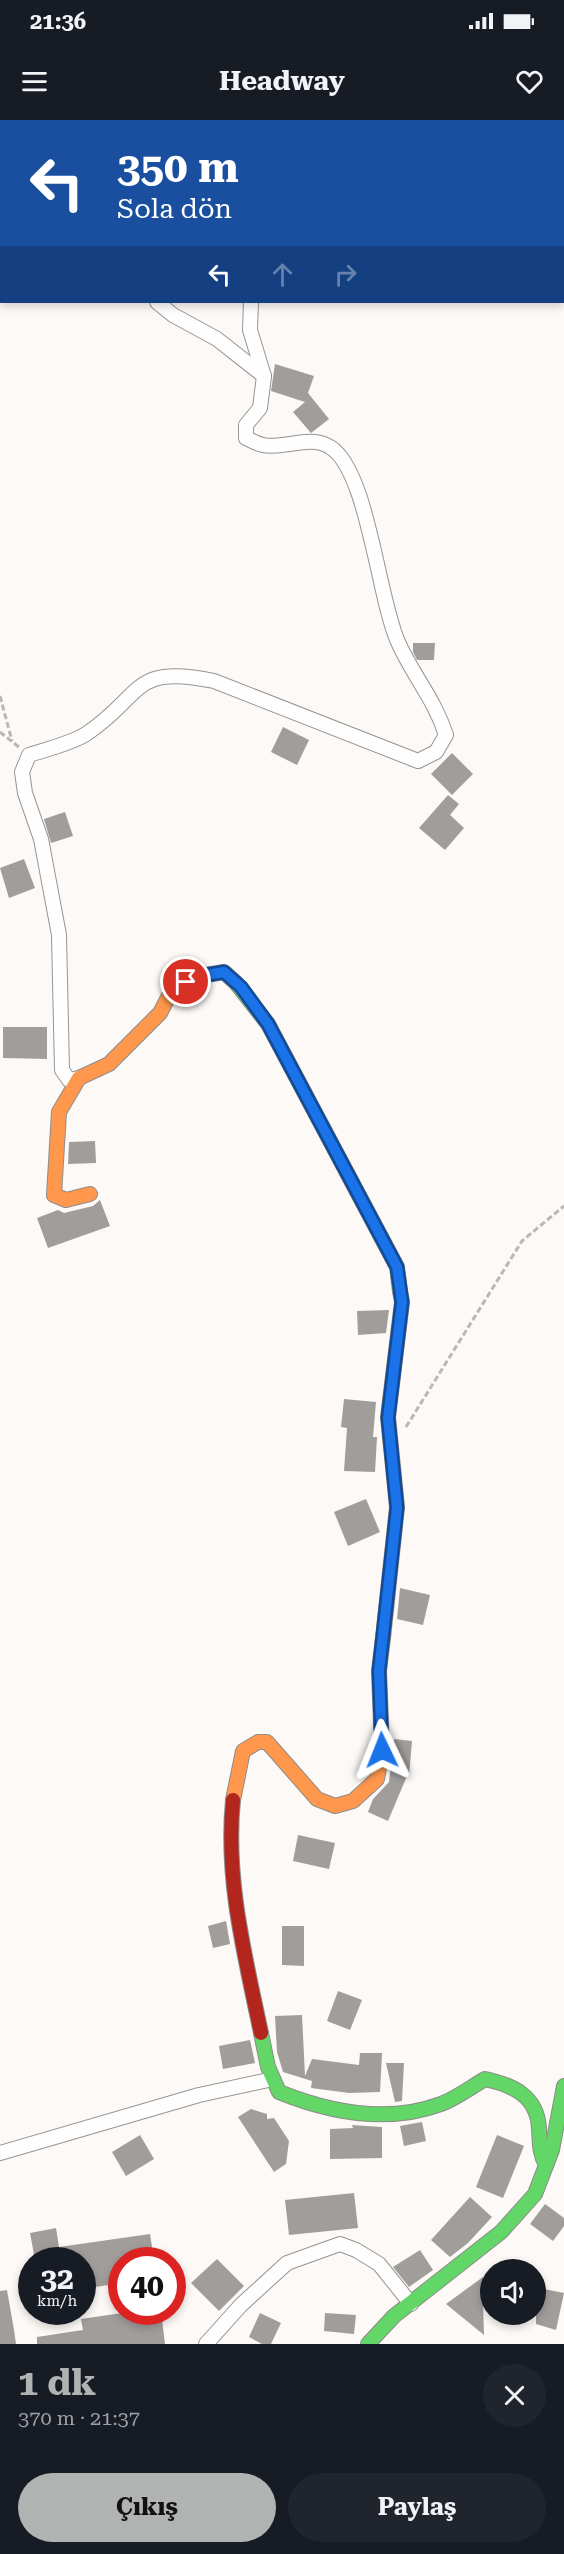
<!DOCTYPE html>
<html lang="tr">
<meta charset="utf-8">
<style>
:root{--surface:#171b24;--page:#20242c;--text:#f1f3f6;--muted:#9ea1a6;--accent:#b1b2b2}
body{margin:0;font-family:"Roboto Serif",serif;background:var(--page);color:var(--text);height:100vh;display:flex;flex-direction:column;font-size:22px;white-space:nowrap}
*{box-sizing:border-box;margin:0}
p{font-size:20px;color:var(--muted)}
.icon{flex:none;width:33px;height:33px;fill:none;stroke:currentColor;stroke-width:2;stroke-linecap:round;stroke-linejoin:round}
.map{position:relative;height:2224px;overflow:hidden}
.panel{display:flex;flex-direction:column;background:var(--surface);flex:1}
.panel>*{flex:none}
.top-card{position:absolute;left:0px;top:0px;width:564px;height:183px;box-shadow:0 3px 9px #0003;background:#1a4fa0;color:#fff;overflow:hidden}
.tools{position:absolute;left:480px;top:2139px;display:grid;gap:12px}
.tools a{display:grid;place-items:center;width:66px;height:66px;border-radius:50%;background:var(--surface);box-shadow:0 3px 9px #0003;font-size:30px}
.speed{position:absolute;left:18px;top:2127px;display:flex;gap:12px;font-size:30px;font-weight:700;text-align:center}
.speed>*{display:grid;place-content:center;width:78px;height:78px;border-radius:50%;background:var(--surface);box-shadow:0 3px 9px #0003;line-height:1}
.speed small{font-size:15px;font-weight:400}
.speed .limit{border:9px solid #d22;background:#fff;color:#111}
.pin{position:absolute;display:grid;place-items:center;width:51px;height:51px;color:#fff;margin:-26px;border:3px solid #fff;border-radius:50%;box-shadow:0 2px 6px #0007}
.me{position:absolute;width:66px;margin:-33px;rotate:358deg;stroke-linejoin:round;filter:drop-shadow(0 0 4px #0008)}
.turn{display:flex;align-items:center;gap:21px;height:126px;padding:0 18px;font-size:27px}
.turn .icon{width:78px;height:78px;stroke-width:2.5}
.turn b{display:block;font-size:42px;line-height:51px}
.lanes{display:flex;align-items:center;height:57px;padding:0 18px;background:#0003;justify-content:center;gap:30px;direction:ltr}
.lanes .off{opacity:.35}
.round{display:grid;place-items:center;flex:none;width:63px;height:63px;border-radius:32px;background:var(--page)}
.head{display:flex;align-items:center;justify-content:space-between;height:102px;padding:0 18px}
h1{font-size:36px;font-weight:700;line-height:45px;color:var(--accent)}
.primary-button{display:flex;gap:12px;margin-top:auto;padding:12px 18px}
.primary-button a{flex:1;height:69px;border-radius:36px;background:var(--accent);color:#111;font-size:24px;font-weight:700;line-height:69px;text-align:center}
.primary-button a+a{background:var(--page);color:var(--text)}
.status{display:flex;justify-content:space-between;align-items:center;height:42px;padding:0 30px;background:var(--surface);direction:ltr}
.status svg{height:16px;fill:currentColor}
header{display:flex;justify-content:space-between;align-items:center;height:78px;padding:0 18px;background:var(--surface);font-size:27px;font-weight:700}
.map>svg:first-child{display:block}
.building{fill:#a09d9b}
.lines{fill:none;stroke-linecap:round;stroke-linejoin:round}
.street-casing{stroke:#969594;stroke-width:16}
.fast-casing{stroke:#8d8c8a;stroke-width:16}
.slow-casing{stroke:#8d8c8a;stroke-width:16}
.jam-casing{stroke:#8d8c8a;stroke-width:16}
.path{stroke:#b9b8b8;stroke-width:3;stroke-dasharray:6 3;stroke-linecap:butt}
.street{stroke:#fffefe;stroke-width:14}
.fast{stroke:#63d668;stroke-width:14}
.slow{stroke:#ff974d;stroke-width:14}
.jam{stroke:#b3261e;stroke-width:14}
.route-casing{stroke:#114b97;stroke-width:15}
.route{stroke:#1a73e8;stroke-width:10}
</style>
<div class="status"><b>21:36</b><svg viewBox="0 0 49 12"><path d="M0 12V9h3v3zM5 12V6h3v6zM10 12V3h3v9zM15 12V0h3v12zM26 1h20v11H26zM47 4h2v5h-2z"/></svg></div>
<header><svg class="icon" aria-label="menu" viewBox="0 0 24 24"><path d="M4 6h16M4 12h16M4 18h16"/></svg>Headway<svg class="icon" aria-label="heart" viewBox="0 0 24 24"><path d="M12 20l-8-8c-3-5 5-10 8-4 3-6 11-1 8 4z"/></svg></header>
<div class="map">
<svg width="564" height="2224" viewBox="0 0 564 2224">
<rect width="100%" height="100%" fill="#fcf9f6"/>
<!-- building -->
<g class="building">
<path d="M275,244L314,256L308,273L329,299L311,313L293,292L305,282L271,271Z"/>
<path d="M413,523H435L434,540H417L413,532Z"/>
<path d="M283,607L309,620L297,645L271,632Z"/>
<path d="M452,633L473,654L452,675L431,654Z"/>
<path d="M448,675L459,684L450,695L464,708L445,730L419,708Z"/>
<path d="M65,692L73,716L51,723L44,699Z"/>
<path d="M24,739L35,768L9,778L0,748Z"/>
<path d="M3,907H47V939L3,938Z"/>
<path d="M95,1021L96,1043L68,1044L69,1022Z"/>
<path d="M100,1080L110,1106L48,1128L37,1098L58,1090L64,1093L93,1086Z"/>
<path d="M389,1190L386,1213L358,1215L357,1191Z"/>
<path d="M344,1279L376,1282L373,1317H377L375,1352L344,1351L347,1308L341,1307Z"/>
<path d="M366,1379L380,1412L348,1426L334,1392Z"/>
<path d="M400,1468L430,1475L423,1505L397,1499Z"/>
<path d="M394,1619L412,1621L409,1656H407L388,1701L368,1692L373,1679L389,1662Z"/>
<path d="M298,1715L335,1723L329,1749L293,1741Z"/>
<path d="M226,1801L230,1824L213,1828L208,1806Z"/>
<path d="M282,1806H304V1846L282,1845Z"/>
<path d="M338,1871L362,1880L350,1910L327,1901Z"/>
<path d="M302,1895L305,1956L312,1939L359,1945L360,1933H382L380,1972L349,1973L311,1968L312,1961L283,1952L277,1932L275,1896Z"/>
<path d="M250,1920L255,1943L223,1949L219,1926Z"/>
<path d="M386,1943H404L402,1981L395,1982Z"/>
<path d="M251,1989L267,1994V1999L274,1998L289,2021L286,2044L274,2052L238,1997Z"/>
<path d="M422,2002L426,2021L404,2026L400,2006Z"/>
<path d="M352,2005L382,2007V2038L330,2039V2009L353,2008Z"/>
<path d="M140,2015L154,2039L126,2056L112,2032Z"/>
<path d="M497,2015L524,2026L503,2078L476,2067Z"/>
<path d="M354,2073L358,2108L289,2115L285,2080Z"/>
<path d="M470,2077L492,2097L468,2123L450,2137L431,2120Z"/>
<path d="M545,2084L564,2098V2106L553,2121L530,2104Z"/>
<path d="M56,2108L59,2127L150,2114L154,2140H122V2163L82,2169V2140H35L30,2113Z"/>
<path d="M420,2130L433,2150L409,2167L393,2147Z"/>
<path d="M217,2139L244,2166L219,2191L191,2163Z"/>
<path d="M483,2157V2181L484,2215L446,2184Z"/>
<path d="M544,2169L564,2173L556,2210L536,2204V2175L542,2178Z"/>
<path d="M7,2170L14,2210L16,2224H0V2171Z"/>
<path d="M129,2192H161L165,2224H37V2217L83,2210L81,2199Z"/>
<path d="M260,2193L281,2203L271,2224H262L249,2217Z"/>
<path d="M325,2193L356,2195L354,2214L324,2211Z"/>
</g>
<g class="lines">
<defs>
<g id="street">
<path d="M22,0L23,2"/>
<path d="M222,0L223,2"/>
<path d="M157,182L173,195L217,219L264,256"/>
<path d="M79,958L69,960L62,950L59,815L41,719L25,673L22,652L29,635C47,629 70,624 86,614C143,577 130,543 214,561L418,641L436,632L446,615C434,578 413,556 398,522C378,478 368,350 330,327C310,314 283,330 263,325C257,324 251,320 246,318V305L260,288L264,256L250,210L251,182"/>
<path d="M0,2033L199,1975L273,1959"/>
<path d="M206,2224L241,2185L287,2143L340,2124L356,2130L379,2144L411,2184"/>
</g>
<g id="fast">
<path d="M236,863L268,904L397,1147L400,1171"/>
<path d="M261,1913L268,1947L279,1972C331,1993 387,2004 441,1984C457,1978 471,1967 485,1959C513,1965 537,1976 539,2008C540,2022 539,2033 546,2045"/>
<path d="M368,2224L394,2196L501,2112L535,2074L552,2030L564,1966"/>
</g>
<g id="slow">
<path d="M90,1074L66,1080L54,1075L59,992L79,958L109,944L160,893L173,868L200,856L224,852L236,863"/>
<path d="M233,1680L243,1631L258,1622H267L317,1679L335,1686L353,1681L377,1659L382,1630L379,1551L383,1518"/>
</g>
<g id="jam">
<path d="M383,1518L397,1387L388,1297L402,1182L400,1171"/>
<path d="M233,1680C225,1759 245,1836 261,1913"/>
</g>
</defs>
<!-- street casing -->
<use href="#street" class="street-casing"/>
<!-- fast casing -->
<use href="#fast" class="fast-casing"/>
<!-- slow casing -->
<use href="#slow" class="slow-casing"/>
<!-- jam casing -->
<use href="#jam" class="jam-casing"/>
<!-- path -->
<g class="path">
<path d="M0,576L12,621"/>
<path d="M0,612L20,628"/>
<path d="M406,1307L522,1121L564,1086"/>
</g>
<!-- street -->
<use href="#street" class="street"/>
<!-- fast -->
<use href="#fast" class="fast"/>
<!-- slow -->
<use href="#slow" class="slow"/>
<!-- jam -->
<use href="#jam" class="jam"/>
</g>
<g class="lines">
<defs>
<path id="route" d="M186,862L200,856L224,852L241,867L268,904L397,1147L402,1182L388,1298L397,1388L379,1551L382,1630"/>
</defs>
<!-- route casing -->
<use href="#route" class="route-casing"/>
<!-- route -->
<use href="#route" class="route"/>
</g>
</svg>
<div class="tools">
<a><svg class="icon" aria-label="sound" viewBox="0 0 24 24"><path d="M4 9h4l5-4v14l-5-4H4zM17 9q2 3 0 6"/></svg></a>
</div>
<div class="speed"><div>32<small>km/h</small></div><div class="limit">40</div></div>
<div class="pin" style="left:186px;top:862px;background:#d93025"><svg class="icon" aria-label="arrive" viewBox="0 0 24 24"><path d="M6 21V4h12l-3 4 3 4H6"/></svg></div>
<svg class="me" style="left:382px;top:1630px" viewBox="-20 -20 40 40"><path d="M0-17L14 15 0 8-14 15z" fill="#1a73e8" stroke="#fff" stroke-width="4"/></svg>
<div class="top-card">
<div class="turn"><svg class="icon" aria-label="left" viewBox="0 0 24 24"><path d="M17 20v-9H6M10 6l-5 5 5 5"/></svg><div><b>350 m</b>Sola dön</div></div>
<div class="lanes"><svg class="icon" aria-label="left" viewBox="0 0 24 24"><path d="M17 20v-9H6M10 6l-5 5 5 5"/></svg><svg class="icon off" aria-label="ahead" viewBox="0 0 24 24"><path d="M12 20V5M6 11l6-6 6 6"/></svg><svg class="icon off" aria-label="right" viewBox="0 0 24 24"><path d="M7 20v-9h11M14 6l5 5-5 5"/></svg></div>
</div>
</div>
<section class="panel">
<div class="head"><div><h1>1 dk</h1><p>370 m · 21:37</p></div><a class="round"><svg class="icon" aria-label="close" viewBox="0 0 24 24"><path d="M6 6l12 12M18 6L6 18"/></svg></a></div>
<div class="primary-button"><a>Çıkış</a><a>Paylaş</a></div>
</section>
